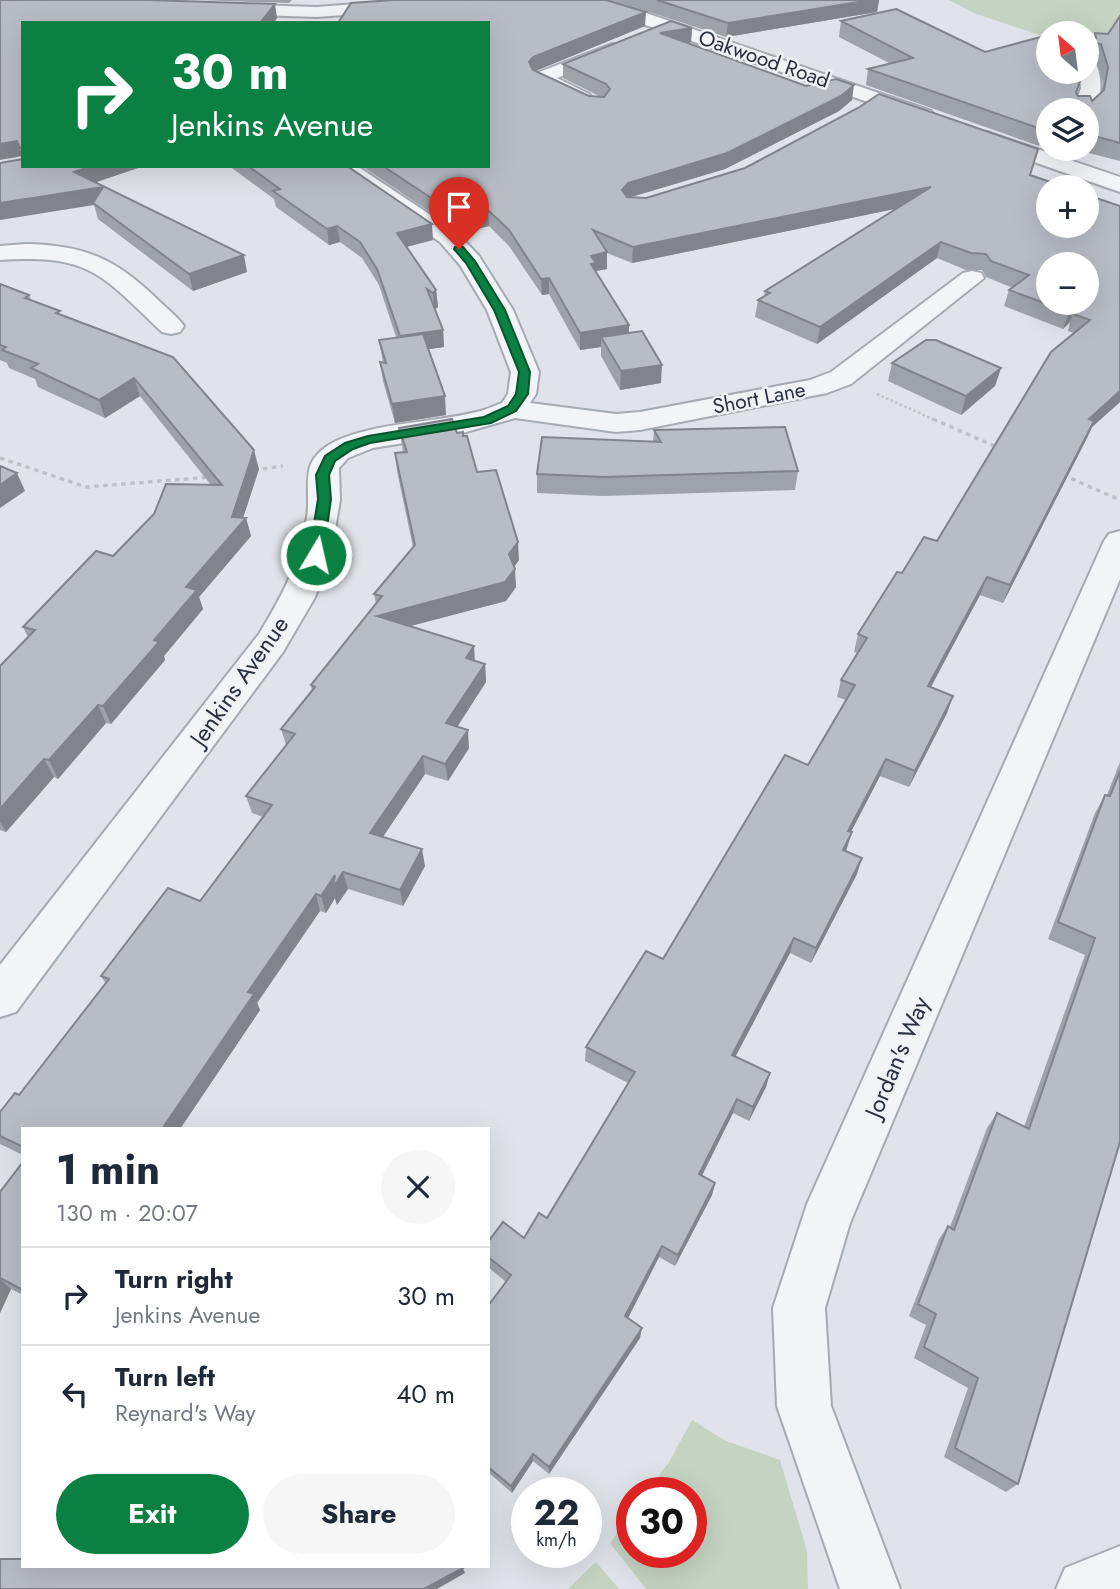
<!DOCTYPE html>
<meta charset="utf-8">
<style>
:root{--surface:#fff;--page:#f6f6f7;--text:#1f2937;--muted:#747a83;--line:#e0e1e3;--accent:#0b8043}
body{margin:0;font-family:Jost,sans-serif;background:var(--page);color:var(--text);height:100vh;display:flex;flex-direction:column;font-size:26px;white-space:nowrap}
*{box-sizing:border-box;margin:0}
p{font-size:23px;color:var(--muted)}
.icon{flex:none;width:38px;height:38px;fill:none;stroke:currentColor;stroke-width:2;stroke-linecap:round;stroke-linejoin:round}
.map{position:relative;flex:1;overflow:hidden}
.details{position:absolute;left:21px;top:1127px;width:469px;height:441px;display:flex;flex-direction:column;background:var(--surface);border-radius:0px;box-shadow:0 7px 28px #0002}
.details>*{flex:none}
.top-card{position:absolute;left:21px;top:21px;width:469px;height:147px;border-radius:0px;box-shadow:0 7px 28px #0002;background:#0b8043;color:#fff;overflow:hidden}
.needle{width:46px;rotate:332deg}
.buttons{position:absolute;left:1036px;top:21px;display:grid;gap:14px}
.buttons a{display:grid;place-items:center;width:63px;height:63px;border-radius:50%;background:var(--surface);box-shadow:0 7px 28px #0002;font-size:35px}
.speed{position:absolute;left:511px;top:1477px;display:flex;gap:14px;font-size:35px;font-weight:700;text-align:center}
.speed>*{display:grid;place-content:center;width:91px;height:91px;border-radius:50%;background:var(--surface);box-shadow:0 7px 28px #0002;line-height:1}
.speed small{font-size:18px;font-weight:400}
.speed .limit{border:10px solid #d22;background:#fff;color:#111}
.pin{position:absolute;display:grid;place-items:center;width:60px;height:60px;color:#fff;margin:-72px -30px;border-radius:50% 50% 50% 0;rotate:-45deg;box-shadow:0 0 7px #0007}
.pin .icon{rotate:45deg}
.me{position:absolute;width:77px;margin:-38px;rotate:9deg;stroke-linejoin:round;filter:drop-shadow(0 0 5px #0008)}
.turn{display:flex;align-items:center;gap:24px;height:147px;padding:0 35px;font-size:32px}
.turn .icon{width:91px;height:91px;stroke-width:2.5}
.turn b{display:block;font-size:49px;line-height:60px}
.round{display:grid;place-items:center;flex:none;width:74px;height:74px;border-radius:37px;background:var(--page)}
.overview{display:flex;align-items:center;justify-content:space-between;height:119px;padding:0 35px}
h1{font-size:42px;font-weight:700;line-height:52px}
.action{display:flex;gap:14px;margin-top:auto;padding:14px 35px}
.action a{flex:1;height:80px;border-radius:42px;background:var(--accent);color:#fff;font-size:28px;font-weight:700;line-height:80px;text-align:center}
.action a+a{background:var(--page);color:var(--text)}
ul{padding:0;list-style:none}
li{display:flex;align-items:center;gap:21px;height:98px;padding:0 35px;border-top:2px solid var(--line)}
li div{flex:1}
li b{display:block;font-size:26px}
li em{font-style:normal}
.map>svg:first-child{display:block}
.green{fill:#c5d3c2}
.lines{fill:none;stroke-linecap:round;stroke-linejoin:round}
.minor-casing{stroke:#a5aab3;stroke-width:4}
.path-far1{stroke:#bec1c7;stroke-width:2.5;stroke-dasharray:2.5 2.5;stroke-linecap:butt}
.path{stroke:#bec1c7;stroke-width:3.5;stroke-dasharray:4.5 4.5;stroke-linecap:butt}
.minor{fill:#f3f4f7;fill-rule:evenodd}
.wall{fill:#9ea2a9}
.shaded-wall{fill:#81848a}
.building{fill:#b8bcc5;stroke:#81848a;stroke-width:2}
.route{fill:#0b8043;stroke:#07532c;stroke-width:2}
.labels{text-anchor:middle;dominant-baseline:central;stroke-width:5;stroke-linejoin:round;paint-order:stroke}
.far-street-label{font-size:21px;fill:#293040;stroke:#f0f2f6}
.street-label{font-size:24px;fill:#293040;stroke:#f0f2f6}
</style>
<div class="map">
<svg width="1120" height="1589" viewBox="0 0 1120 1589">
<rect width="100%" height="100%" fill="#e0e3e9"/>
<!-- green -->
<g class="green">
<path d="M949,0H1120V39C1101,30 1061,33 1042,36L974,13Z"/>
<path d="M692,1420L726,1441L780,1460L807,1551L808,1589H646L610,1543L632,1513V1552H691V1493H646L669,1462Z"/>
<path d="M596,1562L619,1589H568Z"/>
</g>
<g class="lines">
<defs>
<g id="minor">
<path d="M407,0H488L479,5L317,17L222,14L213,9L222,4L317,7Z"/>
<path d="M554,0L614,2L931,111L934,115L931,119H917L605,11L563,5Z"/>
<path d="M612,44L619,46L621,50L619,54L557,78L589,94L592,98L589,102H575L534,82L531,78L534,74Z"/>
<path d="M1087,60L1095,62C1103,76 1104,108 1087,115V110H1073L1081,88L1079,72H1087Z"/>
<path d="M987,132L1120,177V192L979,143L976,138L979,133Z"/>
<path d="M331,166H357L456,232L479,256L513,310L539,372L536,394L530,403L616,414L640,412L810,380L831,372L963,273L972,271L981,273L984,278L851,384L827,393L640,430L616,432L515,418L459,434L373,448L348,458L339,468L340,500L329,565L314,599L283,652L16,1012L0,1017V965L259,634C283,594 299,565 307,517C310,502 305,477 311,464C317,451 330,443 343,438C388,421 438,423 484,410L502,403L508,394L511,372L487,310L460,265L440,242Z"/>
<path d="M26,244C85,245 116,259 157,299C166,308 177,316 184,326L180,332L171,334L162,332C101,274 90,254 0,260V246Z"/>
<path d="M1120,531V579L850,1223L825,1308L831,1406L900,1589H840L777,1406L773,1308L807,1204L1104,541L1109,534Z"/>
<path d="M1120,1546V1589H1056L1065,1568Z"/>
</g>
</defs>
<!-- minor casing -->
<use href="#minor" class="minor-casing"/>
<!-- path-far1 -->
<path class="path-far1" d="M877,394L937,421"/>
<!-- path -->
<g class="path">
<path d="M933,419L997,447"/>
<path d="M0,458L86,487L211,477"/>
<path d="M254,470L283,466"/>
<path d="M1063,475L1120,500"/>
</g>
<!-- minor -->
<use href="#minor" class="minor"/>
</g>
<!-- wall -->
<g class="wall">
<path d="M197,0H292L289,3Z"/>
<path d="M394,0L645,26L535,71L589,96L601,97L563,78V64L692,28L691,42L687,43L806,86L852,100L839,111L725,169L632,197L646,198L1030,175L1120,206V402L1092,427L1087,438L1003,603L980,595L931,687L953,696L947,713L909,787L880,776L851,832L846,851L857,874L811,963L790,953L735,1056L770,1073L766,1087L749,1121L733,1113L702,1176L715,1183L712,1195L675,1266L659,1257L628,1318L640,1338L549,1474L533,1461L512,1493L488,1472V1306L506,1282L488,1267V1242L524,1238L547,1218L628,1083L585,1061L586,1047L663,959L808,765L846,700L837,697L841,680L858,653L854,652L858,634L902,573L937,541L1074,333L1068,331L1070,322L1063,329L1004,306L1009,290L1013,288L986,277L982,270H966L937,258L817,344L755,317L758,300L764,296L765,291L895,209L632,263L607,253V269L596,271V272L629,325V333L661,383L620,390L601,356V347L580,350L549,294L542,295L509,246L489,226L461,233L362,166H488Z"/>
<path d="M613,0H879L877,12L726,37Z"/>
<path d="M1120,16V161L1073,149H1087V110H1048V142L1041,140L1039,146L866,85L868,69L891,64L839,37L841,21L985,52L1076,94L1078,96L1092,101L1101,93L1103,83L1096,59L1088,58L1087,62V38H1094L1095,33L1108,34Z"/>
<path d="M23,166H144L95,182L247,272L193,291L98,219L94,205Z"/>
<path d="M229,166H347L433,240L406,247L436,290L438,307L435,309L443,330L444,347L428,349L446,415L395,423L383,381L380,362L383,363L379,340L396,337L379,285L362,258L340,242L329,245L276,207L274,199Z"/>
<path d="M0,284L29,295L31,300L61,315L259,469L243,518H246L251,536L199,597L203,609L164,656L165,660L111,724L106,723L58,779L54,777L6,832L0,830V666L28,637L23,627L113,556L211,485L140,396L105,418L38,387L35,379L9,368L7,363L0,360Z"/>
<path d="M892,363L1001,368L995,386L961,415L888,381Z"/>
<path d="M399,428L457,433L463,436L477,472L519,560L514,566L516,587L506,601L410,626L475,661L485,664L486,682L457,727L469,748L448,781L425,774L383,837L425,866L403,906L348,889L337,905L335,898L326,913L320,911L257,1003L260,1010L180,1129H23V1155L0,1144V1112L19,1095L106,984L101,976L200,901L263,817L252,813L246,796L286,745L281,729L312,691L311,685L376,603L374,594L413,547L397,471L395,453L403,452Z"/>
<path d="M654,430L798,471L795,490L603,496L537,493V474L653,442Z"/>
<path d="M1120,762V1142L1018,1484L1006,1492L944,1457L968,1388L914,1358L926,1325L909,1316L939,1239L948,1226L950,1227L987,1128L997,1113L1024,1127L1085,955L1048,939L1095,813L1105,795H1107Z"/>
<path d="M23,1162V1295L11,1289L0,1313V1192Z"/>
</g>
<!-- shaded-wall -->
<g class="shaded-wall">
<path d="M871,0H879L877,12L726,37L728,23Z"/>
<path d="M275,4L277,18L274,23H260Z"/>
<path d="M646,12L645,26L533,72L529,62L533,57Z"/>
<path d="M692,28L691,42L659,48L660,33Z"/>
<path d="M854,85L852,100L839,111L725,169L627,198L622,190L628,183Z"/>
<path d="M17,141L23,156L0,160V144Z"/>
<path d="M92,166H144L79,188L74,172Z"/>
<path d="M103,187L93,203L94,205L0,220V203Z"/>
<path d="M931,187L928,202L632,263L633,247Z"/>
<path d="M488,210L489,226L461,233L460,217Z"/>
<path d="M432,224L433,240L398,249L397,233Z"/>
<path d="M337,226L340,242L329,245L327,229Z"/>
<path d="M941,242L937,258L817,344L820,327Z"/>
<path d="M607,252V269L596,271V279L590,280L591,256Z"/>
<path d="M244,255L247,272L193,291L189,274Z"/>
<path d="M549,278V294L542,295L541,279Z"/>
<path d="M436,290L438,307L434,310L433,293Z"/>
<path d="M1080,303L1073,314L1070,322L1063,329L1069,312Z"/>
<path d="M629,325L628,342L601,337V347L580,350V333Z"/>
<path d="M443,330L444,347L401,353L400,336Z"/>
<path d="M662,365L661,383L620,390L621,371Z"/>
<path d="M1001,368L995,386L961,415L966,396Z"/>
<path d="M134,378L140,396L105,418L99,400Z"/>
<path d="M1120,391V402L1092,427L1087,438L1003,603L1010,585L1089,419Z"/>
<path d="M445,396L446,415L395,423L392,404Z"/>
<path d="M254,450L259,469L241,524L246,518L251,536L199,597L203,609L164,656L165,660L111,724L103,706L154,640L186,587L232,517Z"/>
<path d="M17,473L25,491L0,508V485Z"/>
<path d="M518,542L519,560L510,573L509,554Z"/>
<path d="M515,569L516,587L506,601L380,634L377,616Z"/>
<path d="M987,577L980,595L922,703L928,686Z"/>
<path d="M474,646L475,664L466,658Z"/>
<path d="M485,664L486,682L448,741L446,723Z"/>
<path d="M953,696L947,713L909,787L915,771Z"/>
<path d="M98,705L106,723L58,779L49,760Z"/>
<path d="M468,730L469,748L448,781L445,764Z"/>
<path d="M423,756L425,774L374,850L370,833Z"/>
<path d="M44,759L54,777L6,832L0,822V809Z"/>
<path d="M886,759L880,776L843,847L848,831Z"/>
<path d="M852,832L847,848L838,866L843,850Z"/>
<path d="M422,849L425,866L403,906L400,890Z"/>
<path d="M862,858L857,874L811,963L816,948Z"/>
<path d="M343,872L348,889L337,905L335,898L326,913L321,896L335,875Z"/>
<path d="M316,894L320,911L257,1003L260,1010L180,1129H162L248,992Z"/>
<path d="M794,938L790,953L729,1069L732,1055Z"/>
<path d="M770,1073L766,1087L749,1121L753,1107Z"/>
<path d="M737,1099L733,1113L696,1187L699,1174Z"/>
<path d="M715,1183L712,1195L675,1266L678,1255Z"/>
<path d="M662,1246L659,1257L624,1326L625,1316Z"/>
<path d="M0,1279L11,1289L0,1313Z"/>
<path d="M642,1328L640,1338L549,1474V1467Z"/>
<path d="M533,1454V1461L512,1493L511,1486Z"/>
<path d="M462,1566L465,1573L437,1589H424Z"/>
</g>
<!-- building -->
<g class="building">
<path d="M0,0H149L275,4L260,23H23V148H20L17,141L0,144Z"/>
<path d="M394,0H606L646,12L533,57L529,62L533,70L589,96L604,97L610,89L606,84L563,64L671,21L692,28L660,33L806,86L836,79L854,85L841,96L727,153L628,183L622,190L627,197L646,198L745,168L858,108L879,94L1038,149L1030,175L1065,187H1048V226H1087V195L1120,206V391L1089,419L1094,421L1010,585L987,577L928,686L953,696L915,771L886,759L848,831L852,832L843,850L862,858L816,948L794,938L732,1055L770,1073L753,1107L737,1099L699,1174L715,1183L678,1255L662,1246L625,1316L642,1328L549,1467L533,1454L511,1486L488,1467V1306L511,1275L488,1257V1242L503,1222L524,1238L539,1213L547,1218L635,1072L586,1047L646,951L663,959L785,755L808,765L855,685L841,680L867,638L858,634L897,572L902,573L924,537L937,541L1051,352L1090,320L1073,314L1080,303H1087V264H1048V303H1080L1069,312L1009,290L1029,275L991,261L986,254L971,253L941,242L820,327L758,300L770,293L765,291L931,187L633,247L593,230L607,252L591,256L596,263L591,264L629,325L580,333L549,278L541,279L509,230L488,210L460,217L383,166H488V23H338L351,3Z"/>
<path d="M657,0H871L728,23Z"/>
<path d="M896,9L985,52L1048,35V72H1083L1076,93L1078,96H1090L1092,101L1104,90L1108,67L1101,44L1090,42L1089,54H1087V38H1096L1095,33L1108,34L1120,16V143L1087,134V110H1048V124H1046L1044,130L868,69L913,58L841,21Z"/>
<path d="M23,159V166H92L74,172L244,255L189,274L93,203L103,187L0,203V163Z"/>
<path d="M248,166H347L432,224L397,233L436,290L433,293L427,289L443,330L400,336L377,269L360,242L337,226L327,229L273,191L280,189Z"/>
<path d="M0,284L29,295L25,298L60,311L56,313L173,357L254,450L232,517L246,518L186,587L197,590L154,640L159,642L103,706L98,705L49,760L44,759L0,809V666L35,630L23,627L96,551L113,556L154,514L166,484L222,485L134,378L99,400L31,368L38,364L2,350L6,347L0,345Z"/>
<path d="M642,331L662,365L621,371L601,337Z"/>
<path d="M423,334L445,396L392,404L380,362L386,363L379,340Z"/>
<path d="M926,340H936L1001,368L966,396L892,363Z"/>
<path d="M452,419L457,433L463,432V436H467L477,472L496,470L518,542L509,554L515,569L505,582L377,616L474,646L466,658L485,664L446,723L468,730L445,764L423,756L370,833L422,849L400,890L343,872L333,888L335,875L321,896L316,894L248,992L254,994L162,1129H23V1147L0,1136V1112L15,1093L19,1095L109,979L101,976L168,888L200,901L272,805L246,796L295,734L281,729L315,687L311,685L382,596L374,594L415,545L395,453L407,452L399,428Z"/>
<path d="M785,427L798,471L604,477L537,474L542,437L661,442L654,430Z"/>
<path d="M0,466L17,473L0,485Z"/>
<path d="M1120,771V1142L1018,1484L955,1448L978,1378L924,1347L936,1314L918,1304L948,1226L954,1230L997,1113L1029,1129L1095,938L1058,922L1105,795L1110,796Z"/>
<path d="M23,1162V1290L0,1278V1192Z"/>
<path d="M0,1559H23V1566H462L463,1568L424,1589H0Z"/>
</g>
<!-- route -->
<path class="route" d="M455,247H463L475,261L505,310L530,372L528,394L516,411L491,423L370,443L353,449L335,461L329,475L331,499L323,555L321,559H311L309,555L318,499L316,475L325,456L345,443L368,436L484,417L508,406L516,394L519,372L494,310L466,263L454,249Z"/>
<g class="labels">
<!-- far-street labels -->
<g class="far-street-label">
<text transform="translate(764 59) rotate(19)">Oakwood Road</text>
<text transform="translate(759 398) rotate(-11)">Short Lane</text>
</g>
<!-- street labels -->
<g class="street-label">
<text transform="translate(239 681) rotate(-55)">Jenkins Avenue</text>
<text transform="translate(897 1057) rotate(-67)">Jordan's Way</text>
</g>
</g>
</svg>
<div class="buttons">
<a><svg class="needle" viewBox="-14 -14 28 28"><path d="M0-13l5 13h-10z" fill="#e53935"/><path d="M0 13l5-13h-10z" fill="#747a83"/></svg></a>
<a><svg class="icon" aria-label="layers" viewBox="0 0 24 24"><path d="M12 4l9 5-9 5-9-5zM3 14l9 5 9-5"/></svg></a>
<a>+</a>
<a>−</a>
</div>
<div class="speed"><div>22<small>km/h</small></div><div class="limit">30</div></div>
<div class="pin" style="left:459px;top:249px;background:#d93025"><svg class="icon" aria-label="arrive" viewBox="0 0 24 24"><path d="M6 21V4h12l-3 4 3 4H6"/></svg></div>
<svg class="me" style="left:316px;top:555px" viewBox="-20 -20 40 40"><circle r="17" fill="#0b8043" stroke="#fff" stroke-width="3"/><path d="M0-11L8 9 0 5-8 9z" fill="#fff"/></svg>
<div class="top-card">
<div class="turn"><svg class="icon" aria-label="right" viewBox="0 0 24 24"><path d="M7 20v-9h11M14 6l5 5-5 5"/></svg><div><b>30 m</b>Jenkins Avenue</div></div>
</div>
<section class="details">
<div class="overview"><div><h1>1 min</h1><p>130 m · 20:07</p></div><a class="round"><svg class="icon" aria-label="close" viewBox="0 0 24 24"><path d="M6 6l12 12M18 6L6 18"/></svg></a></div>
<ul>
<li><svg class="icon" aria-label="right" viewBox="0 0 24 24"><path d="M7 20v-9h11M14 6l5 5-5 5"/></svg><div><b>Turn right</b><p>Jenkins Avenue</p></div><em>30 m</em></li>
<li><svg class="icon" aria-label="left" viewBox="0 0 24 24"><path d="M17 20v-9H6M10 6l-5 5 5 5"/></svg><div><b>Turn left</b><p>Reynard's Way</p></div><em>40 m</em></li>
</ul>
<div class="action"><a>Exit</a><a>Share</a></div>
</section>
</div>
